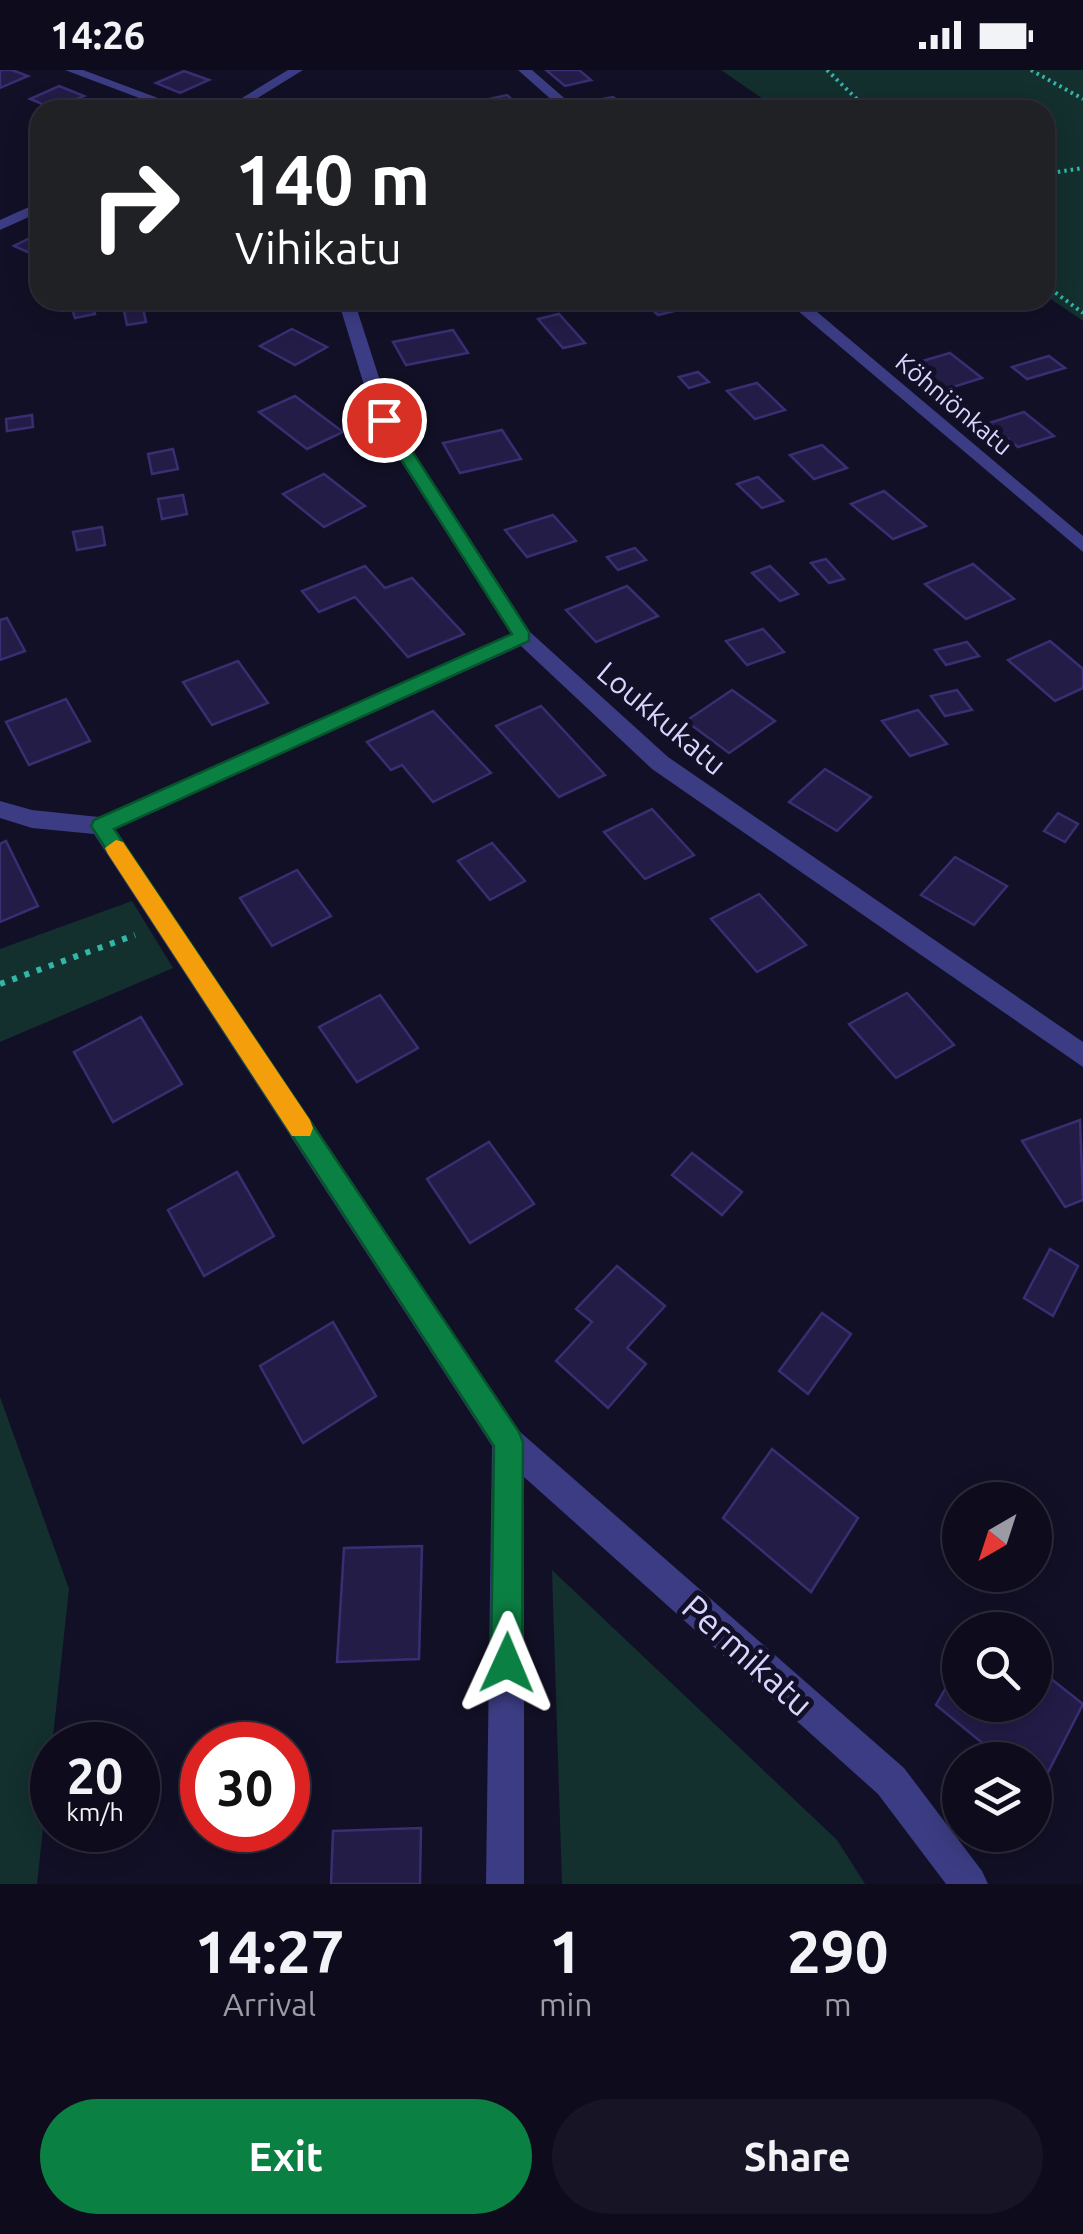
<!DOCTYPE html>
<meta charset="utf-8">
<style>
:root{--surface:#0e0c1c;--page:#171525;--text:#f1f3f6;--muted:#9b9ba3;--line:#2e2c3b;--accent:#0b8043}
body{margin:0;font-family:Ubuntu,sans-serif;background:var(--page);color:var(--text);height:100vh;display:flex;flex-direction:column;font-size:38px;white-space:nowrap}
*{box-sizing:border-box;margin:0}
p{font-size:32px;color:var(--muted)}
.icon{flex:none;width:55px;height:55px;fill:none;stroke:currentColor;stroke-width:2;stroke-linecap:round;stroke-linejoin:round}
.map{position:relative;height:1814px;overflow:hidden}
.details{display:flex;flex-direction:column;background:var(--surface);flex:1}
.details>*{flex:none}
.guide{position:absolute;left:30px;top:30px;width:1025px;height:210px;border-radius:30px;box-shadow:0 5px 25px #0003,0 0 0 2px var(--line);background:#202124;color:#fff;overflow:hidden}
.needle{width:65px;rotate:219deg}
.buttons{position:absolute;left:942px;top:1412px;display:grid;gap:20px}
.buttons a{display:grid;place-items:center;width:110px;height:110px;border-radius:50%;background:var(--surface);box-shadow:0 5px 25px #0003,0 0 0 2px var(--line);font-size:50px}
.speed{position:absolute;left:30px;top:1652px;display:flex;gap:20px;font-size:50px;font-weight:700;text-align:center}
.speed>*{display:grid;place-content:center;width:130px;height:130px;border-radius:50%;background:var(--surface);box-shadow:0 5px 25px #0003,0 0 0 2px var(--line);line-height:1}
.speed small{font-size:25px;font-weight:400}
.speed .limit{border:15px solid #d22;background:#fff;color:#111}
.pin{position:absolute;display:grid;place-items:center;width:85px;height:85px;color:#fff;margin:-42px;border:5px solid #fff;border-radius:50%;box-shadow:0 2px 10px #0007}
.me{position:absolute;width:110px;margin:-55px;rotate:1deg;stroke-linejoin:round;filter:drop-shadow(0 0 8px #0008)}
.turn{display:flex;align-items:center;gap:35px;height:210px;padding:0 40px;font-size:45px}
.turn .icon{width:130px;height:130px;stroke-width:2.5}
.turn b{display:block;font-size:70px;line-height:85px}
.eta{display:flex;justify-content:space-evenly;align-items:center;height:170px;text-align:center}
.eta b{font-size:60px;font-weight:700;line-height:70px}
.button{display:flex;gap:20px;margin-top:auto;padding:20px 40px}
.button a{flex:1;height:115px;border-radius:60px;background:var(--accent);color:#fff;font-size:40px;font-weight:700;line-height:115px;text-align:center}
.button a+a{background:var(--page);color:var(--text)}
.status{display:flex;justify-content:space-between;align-items:center;height:70px;padding:0 50px;background:var(--surface);direction:ltr}
.status svg{height:28px;fill:currentColor}
.map>svg:first-child{display:block}
.green{fill:#13302e}
.building{fill:#231c47;stroke:#392e72;stroke-width:2.5}
.lines{fill:none;stroke-linecap:round;stroke-linejoin:round}
.path-far1{stroke:#32b6a8;stroke-width:4;stroke-dasharray:2.5 4;stroke-linecap:butt}
.path{stroke:#32b6a8;stroke-width:6;stroke-dasharray:5 8;stroke-linecap:butt}
.minor{fill:#3c3c84;fill-rule:evenodd}
.route{fill:#0b8043;stroke:#07532c;stroke-width:2.5}
.slow{fill:#f59e0b}
.labels{text-anchor:middle;dominant-baseline:central;stroke-width:10;stroke-linejoin:round;paint-order:stroke}
.far-street-label{font-size:25px;fill:#d8d5fe;stroke:#121026}
.street-label{font-size:30px;fill:#d8d5fe;stroke:#121026}
.near-street-label{font-size:35px;fill:#d8d5fe;stroke:#121026}
</style>
<div class="status"><b>14:26</b><svg viewBox="0 0 49 12"><path d="M0 12V9h3v3zM5 12V6h3v6zM10 12V3h3v9zM15 12V0h3v12zM26 1h20v11H26zM47 4h2v5h-2z"/></svg></div>
<div class="map">
<svg width="1083" height="1814" viewBox="0 0 1083 1814">
<rect width="100%" height="100%" fill="#121026"/>
<!-- green -->
<g class="green">
<path d="M721,0H1083V251L1045,225V40H779Z"/>
<path d="M132,831L173,898L0,972V879Z"/>
<path d="M0,1327L69,1519L37,1814H0Z"/>
<path d="M552,1500L837,1770L865,1814H562Z"/>
</g>
<!-- building -->
<g class="building">
<path d="M0,0H12L28,6L0,18Z"/>
<path d="M546,0H579L591,10L565,16Z"/>
<path d="M184,1L209,10L180,23L156,13Z"/>
<path d="M59,16L84,26L54,39L30,29Z"/>
<path d="M507,25L524,40H486L476,32Z"/>
<path d="M613,27L630,40H596L586,32Z"/>
<path d="M40,163V180L32,184L14,176Z"/>
<path d="M642,230H682L690,237L658,245Z"/>
<path d="M90,232L95,244L75,248L71,235Z"/>
<path d="M142,233L146,252L127,255L123,236Z"/>
<path d="M559,244L585,273L563,278L538,249Z"/>
<path d="M292,259L327,277L295,295L260,276Z"/>
<path d="M453,260L468,283L406,295L393,272Z"/>
<path d="M950,283L982,308L943,320L912,294Z"/>
<path d="M1049,286L1065,298L1027,309L1012,297Z"/>
<path d="M698,302L709,312L689,318L679,307Z"/>
<path d="M757,313L785,340L755,349L727,321Z"/>
<path d="M295,326L343,362L307,379L259,342Z"/>
<path d="M1024,342L1054,366L1018,377L989,353Z"/>
<path d="M32,345L33,357L7,361L6,349Z"/>
<path d="M502,360L521,389L460,403L443,373Z"/>
<path d="M822,375L847,398L814,409L790,385Z"/>
<path d="M173,379L178,399L152,404L148,384Z"/>
<path d="M324,404L365,436L324,457L283,424Z"/>
<path d="M758,407L783,431L762,438L737,414Z"/>
<path d="M884,421L926,456L893,469L851,434Z"/>
<path d="M183,425L187,444L162,449L158,429Z"/>
<path d="M553,445L576,471L527,487L505,460Z"/>
<path d="M102,457L105,475L77,480L73,462Z"/>
<path d="M635,478L646,490L618,500L607,487Z"/>
<path d="M826,489L844,509L829,513L811,493Z"/>
<path d="M973,494L1014,529L966,549L925,514Z"/>
<path d="M365,496L385,518L412,508L464,564L408,587L355,527L319,542L302,521Z"/>
<path d="M770,496L798,524L780,531L752,503Z"/>
<path d="M627,516L658,546L596,572L566,540Z"/>
<path d="M7,548L25,581L0,590V550Z"/>
<path d="M763,559L784,582L747,595L726,571Z"/>
<path d="M1050,571L1083,599V618L1055,631L1008,590Z"/>
<path d="M967,572L979,586L946,595L935,580Z"/>
<path d="M238,591L268,633L212,655L183,612Z"/>
<path d="M732,620L775,651L729,683L686,651Z"/>
<path d="M957,620L972,640L945,646L931,626Z"/>
<path d="M66,629L90,671L29,695L6,652Z"/>
<path d="M541,636L605,705L559,727L496,656Z"/>
<path d="M918,640L947,674L910,686L882,651Z"/>
<path d="M433,641L491,703L433,732L402,695L391,700L367,672Z"/>
<path d="M825,699L871,727L837,761L789,732Z"/>
<path d="M652,739L694,785L645,809L604,762Z"/>
<path d="M1058,743L1078,754L1065,772L1044,761Z"/>
<path d="M6,771L38,836L0,852V774Z"/>
<path d="M492,773L525,811L490,830L458,791Z"/>
<path d="M955,787L1007,816L974,855L921,825Z"/>
<path d="M297,800L331,846L272,876L240,828Z"/>
<path d="M759,824L806,875L757,902L711,849Z"/>
<path d="M907,923L954,975L896,1008L849,954Z"/>
<path d="M380,925L418,978L357,1012L319,957Z"/>
<path d="M141,947L182,1014L113,1052L74,982Z"/>
<path d="M1080,1050L1083,1130L1065,1137L1022,1071Z"/>
<path d="M489,1072L534,1134L470,1173L427,1109Z"/>
<path d="M692,1083L742,1122L722,1145L672,1105Z"/>
<path d="M237,1102L274,1166L204,1206L168,1140Z"/>
<path d="M1050,1179L1078,1196L1053,1246L1024,1228Z"/>
<path d="M617,1196L665,1236L627,1278L646,1294L608,1338L556,1291L592,1252L576,1239Z"/>
<path d="M822,1243L851,1264L808,1324L779,1301Z"/>
<path d="M333,1252L376,1326L303,1373L260,1296Z"/>
<path d="M772,1379L858,1448L811,1522L723,1448Z"/>
<path d="M422,1476L419,1589L337,1592L344,1478Z"/>
<path d="M960,1593V1635H1035V1596L1083,1634L1039,1720L1035,1690H1003L936,1635Z"/>
<path d="M421,1758L420,1814H331L333,1761Z"/>
</g>
<g class="lines">
<!-- path-far1 -->
<g class="path-far1">
<path d="M827,0L868,40"/>
<path d="M1031,0L1083,29"/>
<path d="M1045,104L1083,98"/>
<path d="M1045,215L1083,243"/>
</g>
<!-- path -->
<path class="path" d="M0,914L135,865"/>
<!-- minor -->
<g class="minor">
<path d="M65,0H83L190,40H171Z"/>
<path d="M288,0H303L238,40H222Z"/>
<path d="M518,0H532L578,40H563Z"/>
<path d="M40,132V142L0,160V150Z"/>
<path d="M338,230H354L393,351L530,562L668,687L1083,972V997L652,699L521,576L115,759L519,1361L904,1698L982,1801L988,1814H946L878,1724L524,1407V1814H486L492,1376L94,764L32,758L0,748V731L32,740L99,747L511,564L375,351Z"/>
<path d="M785,230H803L1083,466V482Z"/>
</g>
</g>
<!-- route -->
<path class="route" d="M378,347L392,350L529,562V571L114,759L519,1362L523,1372L522,1593L518,1604L507,1609L496,1604L491,1593L494,1376L91,756L94,750L512,564L376,350Z"/>
<!-- slow -->
<path class="slow" d="M116,770L123,772L310,1050L313,1058L310,1066H292L108,784L105,778Z"/>
<g class="labels">
<!-- far-street labels -->
<g class="far-street-label">
<text transform="translate(954 334) rotate(40)">Köhniönkatu</text>
</g>
<!-- street labels -->
<g class="street-label">
<text transform="translate(662 648) rotate(40)">Loukkukatu</text>
</g>
<!-- near-street labels -->
<g class="near-street-label">
<text transform="translate(748 1585) rotate(42)">Permikatu</text>
</g>
</g>
</svg>
<div class="buttons">
<a><svg class="needle" viewBox="-14 -14 28 28"><path d="M0-13l5 13h-10z" fill="#e53935"/><path d="M0 13l5-13h-10z" fill="#9b9ba3"/></svg></a>
<a><svg class="icon" aria-label="search" viewBox="0 0 24 24"><circle cx="10" cy="10" r="6"/><path d="M15 15l6 6"/></svg></a>
<a><svg class="icon" aria-label="layers" viewBox="0 0 24 24"><path d="M12 4l9 5-9 5-9-5zM3 14l9 5 9-5"/></svg></a>
</div>
<div class="speed"><div>20<small>km/h</small></div><div class="limit">30</div></div>
<div class="pin" style="left:384px;top:350px;background:#d93025"><svg class="icon" aria-label="arrive" viewBox="0 0 24 24"><path d="M6 21V4h12l-3 4 3 4H6"/></svg></div>
<svg class="me" style="left:507px;top:1593px" viewBox="-20 -20 40 40"><path d="M0-17L14 15 0 8-14 15z" fill="#0b8043" stroke="#fff" stroke-width="4"/></svg>
<div class="guide">
<div class="turn"><svg class="icon" aria-label="right" viewBox="0 0 24 24"><path d="M7 20v-9h11M14 6l5 5-5 5"/></svg><div><b>140 m</b>Vihikatu</div></div>
</div>
</div>
<section class="details">
<div class="eta">
<div><b>14:27</b><p>Arrival</p></div>
<div><b>1</b><p>min</p></div>
<div><b>290</b><p>m</p></div>
</div>
<div class="button"><a>Exit</a><a>Share</a></div>
</section>
